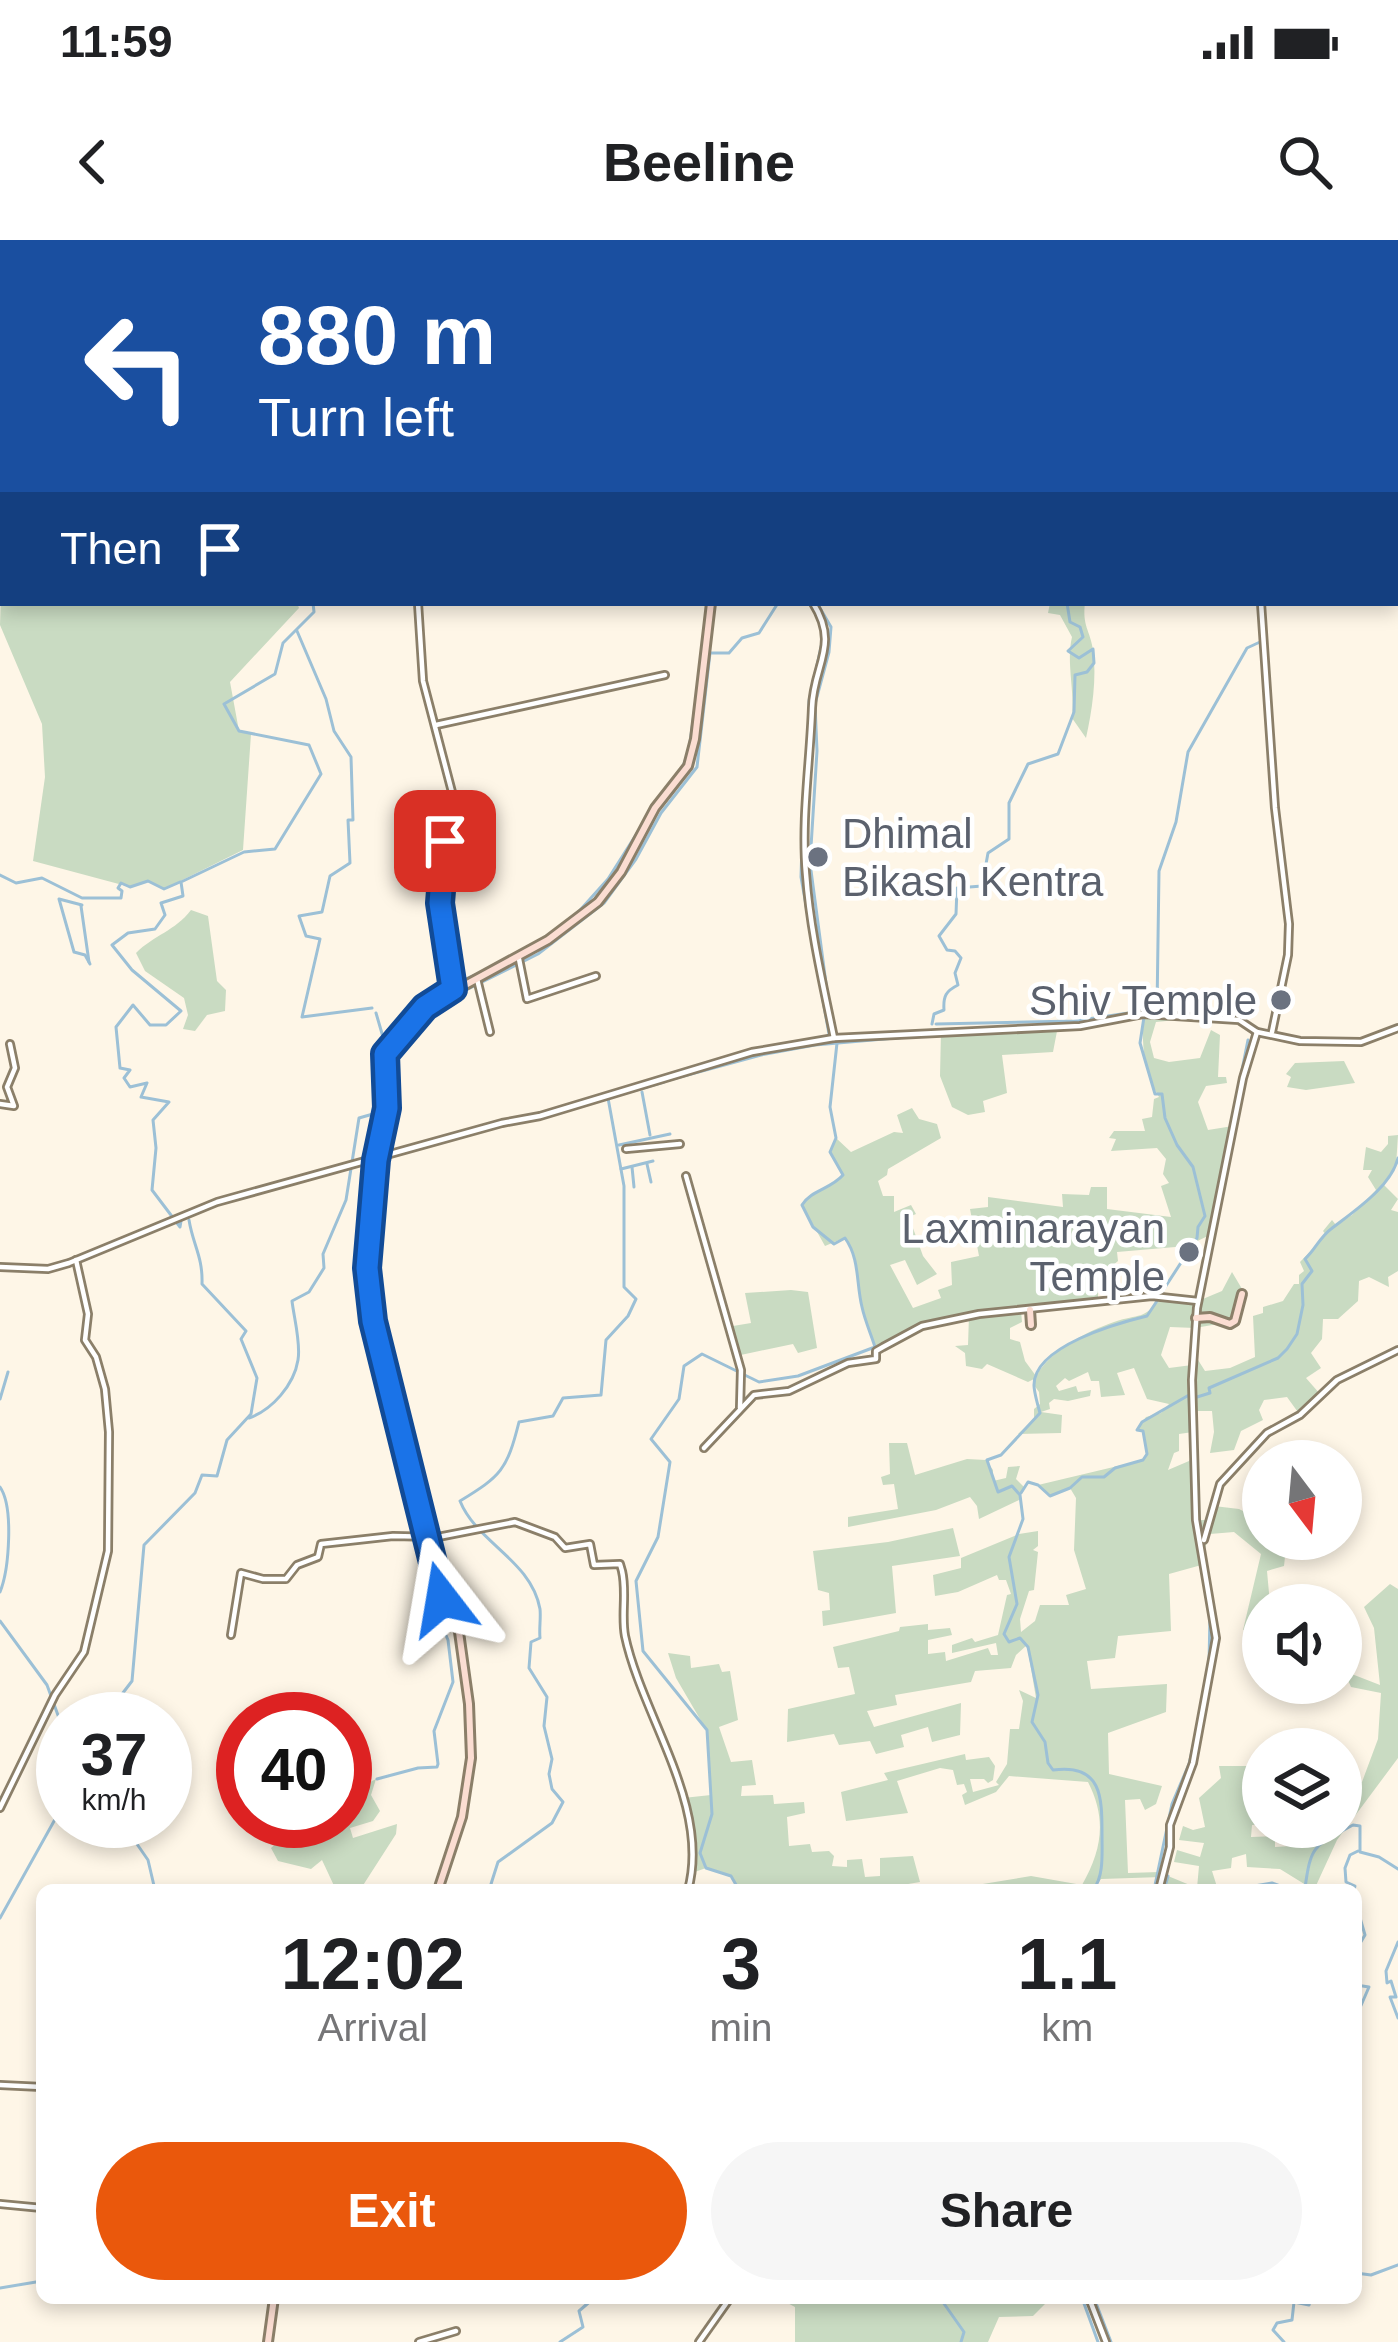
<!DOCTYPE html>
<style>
:root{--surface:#fff;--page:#f6f6f6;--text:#202124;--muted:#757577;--accent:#ea580c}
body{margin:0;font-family:Arial,sans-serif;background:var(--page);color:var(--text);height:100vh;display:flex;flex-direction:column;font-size:45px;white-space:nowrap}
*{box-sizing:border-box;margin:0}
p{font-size:39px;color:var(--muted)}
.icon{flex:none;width:66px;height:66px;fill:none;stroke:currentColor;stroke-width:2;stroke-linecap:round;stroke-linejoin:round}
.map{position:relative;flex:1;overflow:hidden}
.sheet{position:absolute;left:36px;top:1644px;width:1326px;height:420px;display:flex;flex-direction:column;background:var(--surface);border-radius:18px;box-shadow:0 6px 18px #0003}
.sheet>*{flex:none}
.top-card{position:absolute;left:0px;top:0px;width:1398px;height:366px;box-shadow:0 6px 18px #0003;background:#1a4fa0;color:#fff;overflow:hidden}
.needle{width:78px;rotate:164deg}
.buttons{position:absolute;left:1242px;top:1200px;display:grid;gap:24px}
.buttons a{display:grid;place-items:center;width:120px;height:120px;border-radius:50%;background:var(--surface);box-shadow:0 6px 18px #0003;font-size:60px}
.speed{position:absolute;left:36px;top:1452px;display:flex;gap:24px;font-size:60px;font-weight:700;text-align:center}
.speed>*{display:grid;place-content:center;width:156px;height:156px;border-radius:50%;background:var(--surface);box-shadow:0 6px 18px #0003;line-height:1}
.speed small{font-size:30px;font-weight:400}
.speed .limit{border:18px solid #d22;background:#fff;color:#111}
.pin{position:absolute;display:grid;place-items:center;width:102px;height:102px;color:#fff;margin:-51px;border-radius:24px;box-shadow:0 6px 18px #0006}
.me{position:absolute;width:132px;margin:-66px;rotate:346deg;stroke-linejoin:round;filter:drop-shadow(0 0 9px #0008)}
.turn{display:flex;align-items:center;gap:42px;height:252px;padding:0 60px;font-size:54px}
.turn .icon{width:156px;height:156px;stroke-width:2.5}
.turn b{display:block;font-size:84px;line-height:102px}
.then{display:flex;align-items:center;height:114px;padding:0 60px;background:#0003;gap:24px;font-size:45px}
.eta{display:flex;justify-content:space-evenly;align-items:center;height:204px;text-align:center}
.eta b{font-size:72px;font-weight:600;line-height:84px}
.button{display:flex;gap:24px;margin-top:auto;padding:24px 60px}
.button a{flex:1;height:138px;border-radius:72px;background:var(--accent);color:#fff;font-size:48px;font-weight:600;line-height:138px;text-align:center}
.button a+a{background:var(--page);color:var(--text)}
.status{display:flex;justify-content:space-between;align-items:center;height:84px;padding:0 60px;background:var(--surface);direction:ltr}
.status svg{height:33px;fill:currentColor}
header{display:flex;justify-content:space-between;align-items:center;height:156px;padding:0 60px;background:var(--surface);font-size:54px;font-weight:600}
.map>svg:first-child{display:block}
.green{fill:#c9dbc2}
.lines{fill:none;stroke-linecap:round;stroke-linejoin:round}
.stream{stroke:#9cc0d6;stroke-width:3}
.street-casing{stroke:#8b7f69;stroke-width:10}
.secondary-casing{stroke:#8b7f69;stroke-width:12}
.street{stroke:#fff;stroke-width:4.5}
.secondary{stroke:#fbddd2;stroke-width:6}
.route-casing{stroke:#114b97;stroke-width:30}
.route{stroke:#1a73e8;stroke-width:21}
.worship-dot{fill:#6b7280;stroke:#fff;stroke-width:4.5}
.labels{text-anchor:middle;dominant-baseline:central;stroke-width:9;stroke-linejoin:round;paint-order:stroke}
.worship-label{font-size:42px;fill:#5b616d;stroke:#fff;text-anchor:end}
</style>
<div class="status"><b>11:59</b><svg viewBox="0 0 49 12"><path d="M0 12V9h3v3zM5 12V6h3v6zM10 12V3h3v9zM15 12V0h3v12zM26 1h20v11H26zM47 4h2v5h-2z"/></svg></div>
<header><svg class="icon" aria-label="back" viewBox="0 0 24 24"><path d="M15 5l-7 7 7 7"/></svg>Beeline<svg class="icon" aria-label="search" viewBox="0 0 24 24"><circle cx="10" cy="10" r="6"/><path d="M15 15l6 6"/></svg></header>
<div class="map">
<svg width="1398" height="2102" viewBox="0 0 1398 2102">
<rect width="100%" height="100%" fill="#fef6e7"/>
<!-- green -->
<g class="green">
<path d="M3,291V363H297L299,368L230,442L239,491L251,494L243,610L164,649L148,642L130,647L33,621L45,537L42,484L0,385Z"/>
<path d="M1050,363H1085C1082,386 1090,390 1093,410C1097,438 1092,471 1086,498L1072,478C1075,451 1066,422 1072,397L1060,375L1048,373Z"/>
<path d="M191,670L208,676L217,741L226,750L225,771L207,775L195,791L183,789L188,775L184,758L145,731L136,713C154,695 175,691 191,670Z"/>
<path d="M1143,774L1187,779L1156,782L1150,802L1154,818L1169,822L1200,818L1211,790L1220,795L1218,837H1226L1227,843L1206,846L1198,862L1208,890L1233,886L1212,994L1187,1006L1117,1012L1118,1021L1111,1027L1112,1039L1098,1043V1061L1021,1071L1022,1082L1010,1088V1099L1020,1102L1025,1121L1036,1136C1051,1110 1085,1092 1114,1082C1140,1073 1143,1081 1162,1057L1198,1061L1222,1051L1232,1032L1245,1054L1235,1081L1195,1088L1170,1087L1161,1115L1169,1128L1192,1125L1193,1112L1205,1131L1230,1128L1255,1117L1253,1076L1263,1073V1067L1283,1061L1294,1044H1299V1035L1304,1031L1300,1022L1326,995L1323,991L1332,980L1336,985L1352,975L1376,950L1368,937L1372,930H1363L1366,907L1381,912L1388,904V896L1398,895L1396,926L1383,944L1398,959L1391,970L1398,972V1031L1388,1037L1389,1047L1369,1037L1359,1041L1358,1061L1338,1079H1323L1322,1099L1311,1113L1321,1128L1306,1138L1320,1154L1300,1175L1287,1157L1264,1160L1259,1170L1263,1180L1241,1191L1234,1210L1210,1213L1214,1192L1212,1171H1194L1193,1192L1179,1194V1211L1174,1213L1168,1230L1189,1221L1194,1214L1197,1280H1208L1214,1266L1239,1269L1263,1281V1299H1286L1280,1305L1286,1308L1284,1326L1267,1331L1270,1364L1263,1365V1375L1258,1376L1261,1388L1243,1390L1261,1314L1234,1292L1210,1294L1204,1311L1205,1324L1169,1334L1171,1391L1118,1396L1115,1418L1087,1421L1091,1449L1167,1444L1166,1472L1108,1493L1109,1534L1162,1546L1156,1564L1145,1570L1140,1559L1125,1560L1128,1633L1159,1632L1162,1637L1101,1639L1093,1650H946L1031,1636L1082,1645C1102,1610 1107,1579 1088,1542L1009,1536L996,1552L965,1565L962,1555L967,1552L964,1544L957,1545L953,1530L940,1528L897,1541L908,1573L846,1581L841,1552L888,1540L884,1533L965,1514L966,1520L989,1517L995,1526L993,1540L988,1543L984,1539H970L973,1552L999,1545L996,1542L1007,1524L1010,1489H1019L1023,1461L1019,1450L1036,1458L1027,1405L1016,1415L1011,1428L975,1431L971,1442L895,1455L897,1465L867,1471L874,1487L961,1463L960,1495L932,1502L928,1487L901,1495L904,1507L876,1514L870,1501L839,1505L834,1494L787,1502L788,1469L855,1454L849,1427L838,1428L833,1407L899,1391L900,1387L928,1384V1390L950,1388L952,1395L928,1400V1414L945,1412L946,1421L988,1408L991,1415H998L996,1403L952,1413V1405L972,1398L975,1402L998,1395L1007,1355L1011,1354L1006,1340H999L997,1335L958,1352L935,1356L933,1335L961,1328V1318L1019,1294L1038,1291V1306L1033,1310L1038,1312L1034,1350L1029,1351L1020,1379L1021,1392L1035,1381L1040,1365H1069L1066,1355L1086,1349L1074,1310L1076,1258L1070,1248L1050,1256L1038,1245L1143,1220L1147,1214L1143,1191L1137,1190L1146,1177L1161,1173L1169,1164L1147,1159L1134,1128L1117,1133L1125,1155L1101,1157L1099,1141H1091L1088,1132L1069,1141L1065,1138L1056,1146L1059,1151L1076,1146L1078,1152L1091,1150L1090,1156L1068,1161L1054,1159L1049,1163L1050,1169L1041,1172L1062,1175L1061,1193L1018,1194L1034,1179V1169L1040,1164L1039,1152L1034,1145L1036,1138L1028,1142L987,1124L982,1129L966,1126L965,1113L955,1106L968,1105L969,1076L933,1082L876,1111C871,1096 864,1080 861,1064C856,1040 860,1018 844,998L825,1006L802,965C811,950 831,949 843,935L830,912L836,898L851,912L894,892L903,893L897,875L912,868L919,879L937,884L941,898L888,929L887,935L878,941L883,956H894V972L911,965L916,974L909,977L923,1016L937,1034L917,1045L905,1020L890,1025L913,1068L941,1058L938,1050L952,1045L951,1022L979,1016L970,969L988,967V957L1063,967L1062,954L1089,955L1091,947H1107V969L1171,977L1161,946L1169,943L1163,934L1166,919L1157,908L1111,911L1116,899L1109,898L1114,891H1145L1142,879L1152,877L1154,859L1159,857C1143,832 1142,804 1143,774Z"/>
<path d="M1058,786L1053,812L1002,815L1007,853L983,861L985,872L968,875L952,867L940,836L941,792Z"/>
<path d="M1344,821L1355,843L1306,850L1287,847L1291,837L1286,834L1295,823Z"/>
<path d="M791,1050L808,1052L817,1108L798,1113L793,1104L736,1116L727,1087L751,1083L745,1053Z"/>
<path d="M889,1203H907L915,1235L967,1219L986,1220L993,1230V1241L1006,1238L1008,1227L1020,1226L1016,1239L1024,1247L1019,1260L979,1279L977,1266L970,1257L936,1270L848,1287V1277L898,1269L894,1244L883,1245L881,1237L890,1234Z"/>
<path d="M953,1288L960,1316L892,1326L896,1373L823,1386L822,1371L830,1370L829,1353L818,1350L813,1311L888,1302Z"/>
<path d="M1390,1344L1398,1349V1518L1337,1600L1314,1650L1280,1629L1247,1627L1246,1614L1232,1618L1231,1628L1212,1631L1218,1650L1164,1648L1168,1636L1197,1648L1199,1626L1174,1622L1177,1610L1200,1617L1204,1603L1179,1600L1183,1586L1193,1590L1205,1587L1199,1558L1221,1538L1219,1526H1247L1246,1536L1263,1538V1584L1252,1585L1251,1597L1275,1596V1607L1308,1605L1309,1598L1325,1594L1328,1587H1341V1549L1347,1540L1362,1542L1378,1499L1381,1453L1351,1447L1344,1431L1380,1445L1374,1388L1364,1367Z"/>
<path d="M668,1413L690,1416L691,1428L719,1424L722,1432L730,1431L738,1480L719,1487L731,1522L752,1520L756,1545L742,1546L741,1556L773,1555L774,1564L804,1562L805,1573L787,1577L789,1606L810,1604L812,1612L829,1611L834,1616L832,1626L847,1627V1620L862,1619L865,1637L880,1636V1618L913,1616L920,1642L873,1650H739L731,1636L706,1628L692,1633L683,1558L711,1555L707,1491L676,1438Z"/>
<path d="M376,1539L371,1555L380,1571L373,1581L350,1588L353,1598L397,1584L396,1594L360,1650H336L322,1620L311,1629L278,1621L271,1608L300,1581H345V1555Z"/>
<path d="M778,2058H1089L1092,2065L1050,2059L1033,2076L999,2077L988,2102H795V2067Z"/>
</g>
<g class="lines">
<!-- stream -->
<g class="stream">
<path d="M1078,0L1079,3"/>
<path d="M817,363L831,387L829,412L815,464L817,511L810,623L827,751"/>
<path d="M297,391L326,459L334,491L351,517L353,580H348L350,623L330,636L322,672L299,676L306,696L320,699L302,777L372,768"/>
<path d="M809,489V461L823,398"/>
<path d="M682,529L689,510L702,415"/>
<path d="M803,571L801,637L829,794"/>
<path d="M0,635L16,643L42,638L82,658H121L122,651L118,648L121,643L130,647L148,641L164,649L180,642"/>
<path d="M82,665L59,659L74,712L85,715L90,724"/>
<path d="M81,666L89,722"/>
<path d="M573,678L608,639L658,560"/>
<path d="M533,705L565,684"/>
<path d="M461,741L493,727"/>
<path d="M828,761L836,794"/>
<path d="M1147,770L1157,769L1159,631L1176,582L1188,512L1247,408L1260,402"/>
<path d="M376,773L383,797L381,805"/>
<path d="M1144,777L1140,803L1155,854H1162L1165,878L1177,905L1193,927L1205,976L1198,987L1197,998L1160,1055"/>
<path d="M932,784L934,774L944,770C943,756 946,751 958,745L955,733L961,718L955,711L947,710L939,696L956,674L957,648L982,646L988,613L1009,599V563L1028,524L1058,514L1074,472L1075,435L1087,432L1094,423L1093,409L1079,418L1068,411L1083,397L1080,387L1070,382L1067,363"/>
<path d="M936,784L1074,781L1142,771"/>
<path d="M396,806L430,768L538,714L604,663L636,619L661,573L697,527L710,413H729L742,398L759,393L778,363"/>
<path d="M669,840L761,815L815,805L930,795"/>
<path d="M642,852L650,895"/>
<path d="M1230,890L1248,800"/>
<path d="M619,905L670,894"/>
<path d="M647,924L651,942"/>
<path d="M632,927L634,947"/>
<path d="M621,929L653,921"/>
<path d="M181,981L180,987L152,950L156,908L153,880L169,862L141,857L147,843L130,847L124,838L130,830L120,828L116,787L133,765L150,785H166L181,771L132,730L112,705L128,693L155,689L165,675L161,663L183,656L181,642L244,612L275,609L321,534L309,505L239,491L224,464L275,434L283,403L314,372L313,363"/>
<path d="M1197,1157L1210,1153L1209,1148L1278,1118L1287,1109L1297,1094L1303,1065L1302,1044L1312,1031L1305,1019C1315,1010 1320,997 1331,989C1354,971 1391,947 1398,918"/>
<path d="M0,1159L8,1132"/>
<path d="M249,1178C272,1170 294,1145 298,1120C301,1103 294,1078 292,1061L309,1052L324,1028L323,1014L346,960L359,878L373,874L376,822L381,807L422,759L451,746"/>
<path d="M409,1233L416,1263"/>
<path d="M0,1247C14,1267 9,1330 0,1352"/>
<path d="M1021,1253L1028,1242L1038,1245L1050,1256L1070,1248L1082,1237H1104L1115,1228L1143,1220L1147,1214L1143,1191L1137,1190L1142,1182L1189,1155L1194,1276"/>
<path d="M0,1381L47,1445L59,1478L63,1522"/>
<path d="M1209,1424L1210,1374"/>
<path d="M103,1479L132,1441L144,1305L195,1253L202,1235L217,1236L227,1200L251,1174L257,1138L241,1099L246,1091L202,1044C203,1017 193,1005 189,980"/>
<path d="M377,1539L418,1528L437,1527L438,1524L434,1491L453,1442L448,1400L427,1351L425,1308"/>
<path d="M121,1581L148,1620L155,1650"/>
<path d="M496,1650L491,1644L498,1622L552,1583L563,1562L552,1549L549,1534L552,1519L544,1486L547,1457L529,1428L531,1402L540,1398C539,1388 541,1378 540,1369C531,1320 477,1303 460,1261C501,1236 507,1230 519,1182L553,1176L563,1158L601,1155L606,1100L628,1076L636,1059L624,1047V946L608,858L664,842"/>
<path d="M739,1650L731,1636L706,1628L700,1613L712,1574L707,1490L643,1411L636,1341L658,1297L670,1222L651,1199L679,1159L684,1126L702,1114L759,1142L798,1136L875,1107C871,1094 865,1081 862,1067C856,1043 860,1019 845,998L834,1004L813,987L802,965C811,950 831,949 843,935L830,912L836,898L830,867L837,803"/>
<path d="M1093,1650C1104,1637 1102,1613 1102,1596C1102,1559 1103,1523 1053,1530L1048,1523L1045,1502L1032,1482L1038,1455L1028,1407L1020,1398L1009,1402L1004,1394L1017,1364L1009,1317L1023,1279L1020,1255L1012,1246L998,1252L987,1220L1001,1215L1040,1173C1038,1166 1034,1152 1034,1145C1034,1106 1118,1083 1147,1076L1159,1058"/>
<path d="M1154,1650L1172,1564L1189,1524L1199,1481"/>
<path d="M1164,1650L1168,1636"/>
<path d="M1231,1650L1272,1643L1291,1650"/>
<path d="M1293,1650L1305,1648C1311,1604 1314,1606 1353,1585L1360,1586V1612L1379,1617L1398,1629"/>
<path d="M1354,1650L1355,1646L1346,1642L1345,1628L1350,1615L1358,1611"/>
<path d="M1356,1664L1365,1695L1359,1705L1356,1734"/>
<path d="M0,1678L63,1565"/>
<path d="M1398,1702L1386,1731L1387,1743L1391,1741L1396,1757H1390L1398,1778"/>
<path d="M1356,1745L1369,1747L1356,1777"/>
<path d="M1356,2033L1371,2035L1398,2025"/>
<path d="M0,2048L42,2041"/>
<path d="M507,2058H509"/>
<path d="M940,2058L964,2092L961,2102"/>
<path d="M1082,2058L1098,2102"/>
<path d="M1094,2058L1111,2102"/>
<path d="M560,2102L583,2087L579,2071L594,2058"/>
<path d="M1284,2102L1273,2090L1277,2083L1292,2080L1294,2062L1309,2065L1311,2058"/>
</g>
<defs>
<g id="street">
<path d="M77,0V3"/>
<path d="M146,0L147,3"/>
<path d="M231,0L234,3"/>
<path d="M379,0V3"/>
<path d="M1270,0L1271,3"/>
<path d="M809,3V0"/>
<path d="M0,135H3"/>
<path d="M418,363L423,441L452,552L440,663L453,749"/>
<path d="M813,363C840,406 813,425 812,468C810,523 801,580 806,634C810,690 823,744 834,798"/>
<path d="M1261,363L1275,568L1289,684L1288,715L1272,792"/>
<path d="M436,485L665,435"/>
<path d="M519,719L527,759L596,736"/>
<path d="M477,739L490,792"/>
<path d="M0,864L14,866L7,847L15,828L10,804"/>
<path d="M626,909L680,904"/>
<path d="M686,936L741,1130L740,1168"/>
<path d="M0,1027L48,1029L69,1023L217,962L502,883L540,876L752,812L834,798L1080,786L1143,774L1239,780L1257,792L1300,801L1361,802L1398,788"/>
<path d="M704,1208L754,1155L789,1151L848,1123L876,1119V1111L883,1107L922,1086L979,1074L1152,1056L1198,1061"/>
<path d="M1204,1300L1220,1244L1267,1193L1300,1175L1337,1140L1398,1110"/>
<path d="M231,1395L241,1333L263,1339H286L297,1325L318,1317L321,1304L393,1296L438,1297L515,1282L555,1297L565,1308L590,1304L594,1325L620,1324L622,1331C627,1352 621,1375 625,1396C642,1476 711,1566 688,1650"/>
<path d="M0,1568L55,1455L84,1412L108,1311L109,1192L105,1149L96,1117L85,1100L88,1074L76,1020"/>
<path d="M224,1649L266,1650"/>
<path d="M1159,1650L1170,1607V1585L1193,1523L1216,1398L1196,1280L1192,1140L1197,1068L1243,838L1257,792"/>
<path d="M0,1845L42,1847"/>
<path d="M0,1964L42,1968"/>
<path d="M1089,2058L1106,2102"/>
<path d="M419,2102L456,2091"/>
<path d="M699,2102L730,2058"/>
</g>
<g id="secondary">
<path d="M688,3V0"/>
<path d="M1030,1070L1031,1085"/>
<path d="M1196,1078L1210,1077L1230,1084L1235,1081L1242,1054"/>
<path d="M438,1650L462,1577L471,1518L469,1464L459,1392L433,1334L414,1239L373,1081L367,1028L376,920L387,868L385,814L425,767L548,700L598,662L621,632L655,568L688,526L695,499L711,363"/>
<path d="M268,2102L274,2058"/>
</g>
</defs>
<!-- street casing -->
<use href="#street" class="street-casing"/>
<!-- secondary casing -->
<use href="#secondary" class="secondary-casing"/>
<!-- street -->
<use href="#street" class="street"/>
<!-- secondary -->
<use href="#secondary" class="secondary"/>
</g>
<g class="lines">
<defs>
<path id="route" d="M442,1359L373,1081L367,1028L376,920L387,868L385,814L425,767L453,749L440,663L445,601"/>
</defs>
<!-- route casing -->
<use href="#route" class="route-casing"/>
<!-- route -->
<use href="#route" class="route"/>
</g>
<!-- markers -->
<g class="worship-dot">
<circle cx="818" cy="617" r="12"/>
<circle cx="1281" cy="760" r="12"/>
<circle cx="1189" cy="1012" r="12"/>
</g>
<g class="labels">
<!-- worship labels -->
<g class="worship-label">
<text x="842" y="593" text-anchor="start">Dhimal<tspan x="842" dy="48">Bikash Kentra</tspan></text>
<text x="1257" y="760">Shiv Temple</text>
<text x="1165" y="988">Laxminarayan<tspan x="1165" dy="48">Temple</tspan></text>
</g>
</g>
</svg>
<div class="buttons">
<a><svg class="needle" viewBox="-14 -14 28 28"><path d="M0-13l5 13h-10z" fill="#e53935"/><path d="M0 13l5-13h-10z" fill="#757577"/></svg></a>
<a><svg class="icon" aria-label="sound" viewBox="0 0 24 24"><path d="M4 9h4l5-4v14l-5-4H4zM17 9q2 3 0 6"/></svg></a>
<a><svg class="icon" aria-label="layers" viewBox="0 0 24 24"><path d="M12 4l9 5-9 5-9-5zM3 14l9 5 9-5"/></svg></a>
</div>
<div class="speed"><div>37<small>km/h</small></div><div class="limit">40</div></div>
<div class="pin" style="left:445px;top:601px;background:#d93025"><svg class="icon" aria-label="arrive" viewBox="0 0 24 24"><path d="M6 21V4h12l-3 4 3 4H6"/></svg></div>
<svg class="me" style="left:442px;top:1359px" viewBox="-20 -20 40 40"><path d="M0-17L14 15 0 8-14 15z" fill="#1a73e8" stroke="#fff" stroke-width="4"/></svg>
<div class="top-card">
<div class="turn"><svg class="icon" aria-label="left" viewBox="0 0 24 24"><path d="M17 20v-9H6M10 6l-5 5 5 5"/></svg><div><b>880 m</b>Turn left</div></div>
<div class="then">Then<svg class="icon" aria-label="arrive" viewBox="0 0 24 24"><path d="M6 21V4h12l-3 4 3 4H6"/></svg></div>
</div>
<section class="sheet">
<div class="eta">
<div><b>12:02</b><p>Arrival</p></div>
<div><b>3</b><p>min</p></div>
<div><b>1.1</b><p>km</p></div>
</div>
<div class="button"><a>Exit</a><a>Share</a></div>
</section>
</div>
